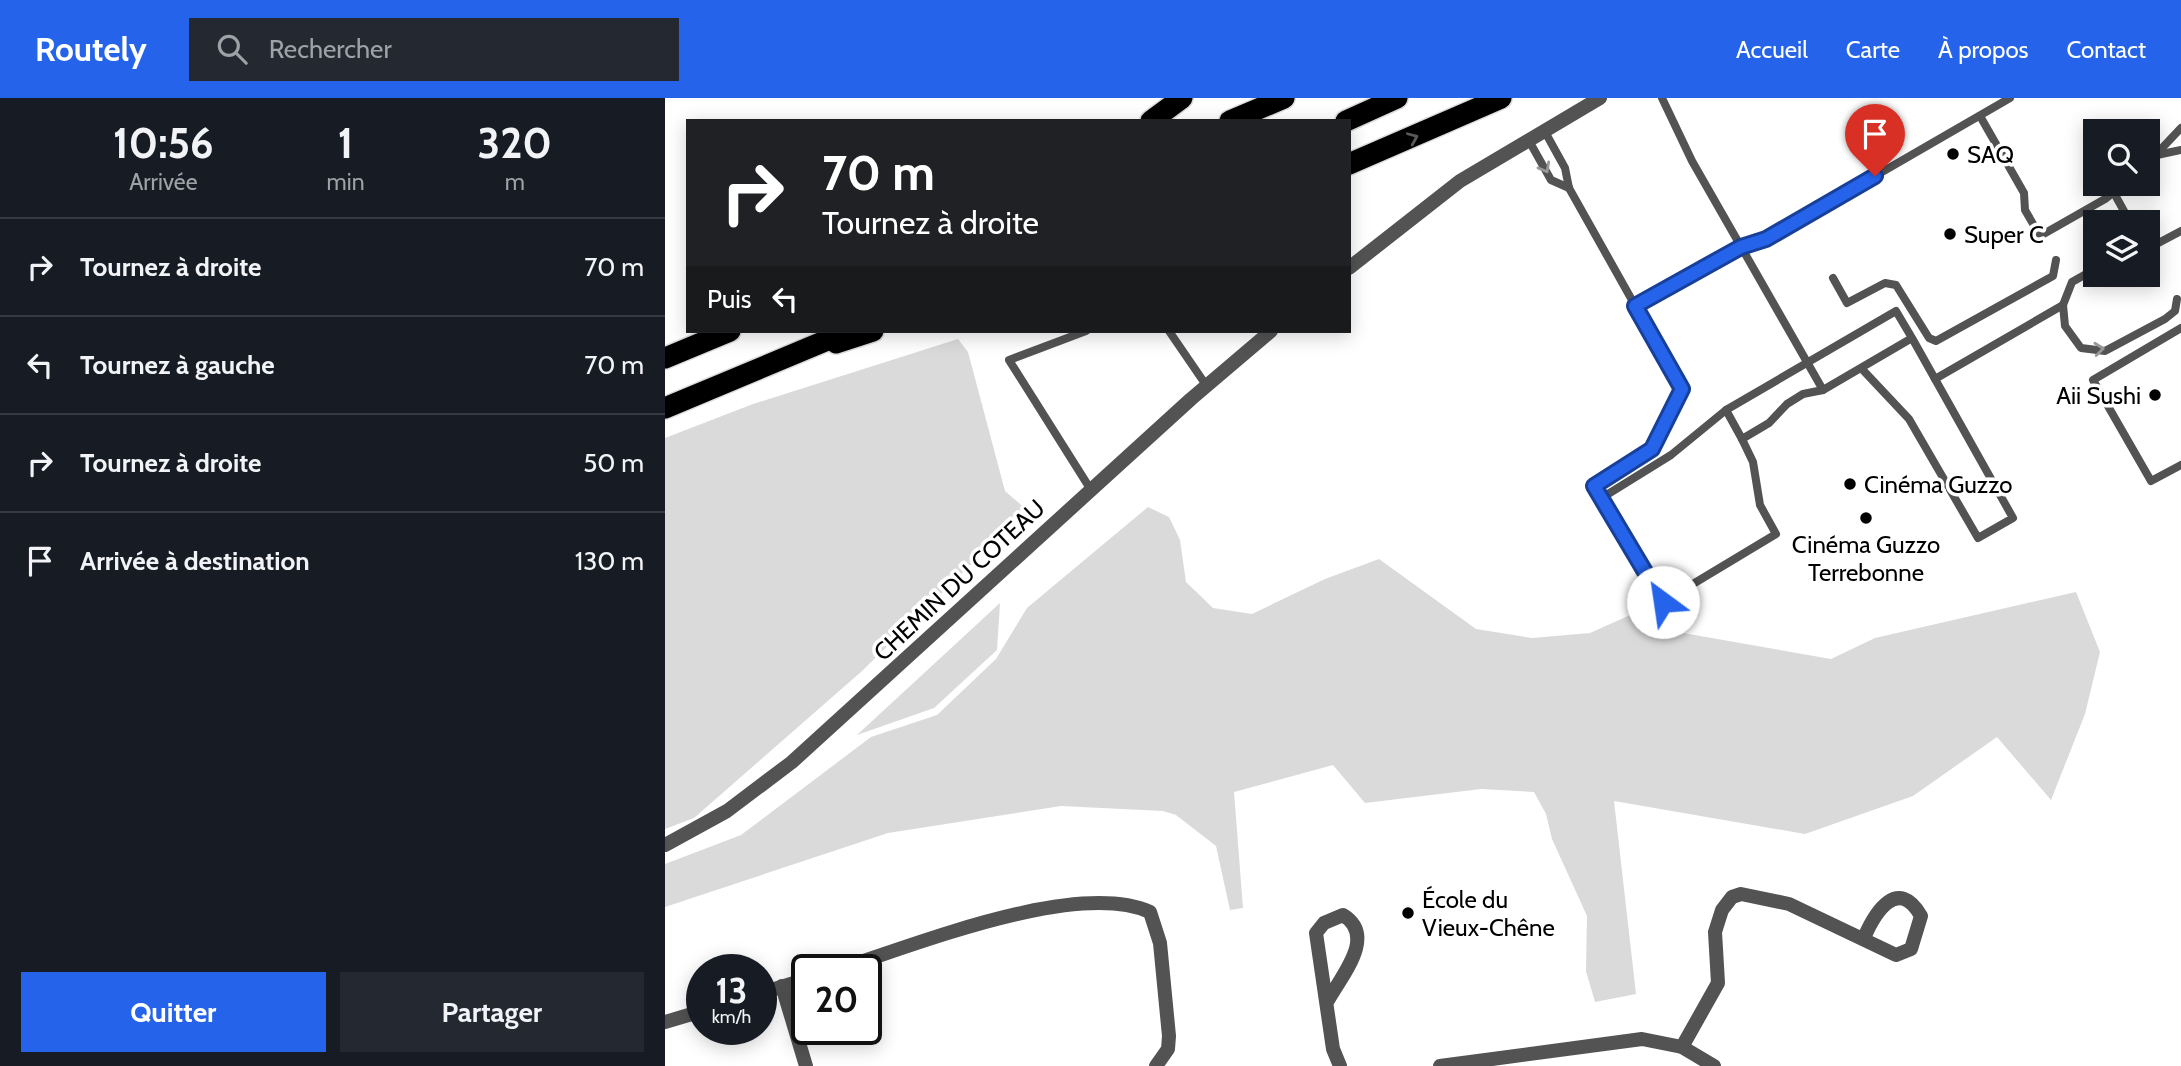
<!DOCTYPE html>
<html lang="fr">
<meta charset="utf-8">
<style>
:root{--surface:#171b24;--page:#242831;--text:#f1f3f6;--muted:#9ea1a6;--line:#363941;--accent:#2563eb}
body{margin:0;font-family:Cabin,sans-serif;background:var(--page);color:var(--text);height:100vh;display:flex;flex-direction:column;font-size:26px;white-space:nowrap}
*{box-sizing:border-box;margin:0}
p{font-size:23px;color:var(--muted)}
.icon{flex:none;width:38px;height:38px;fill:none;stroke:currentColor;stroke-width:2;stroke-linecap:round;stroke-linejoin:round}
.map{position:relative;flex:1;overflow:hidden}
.sheet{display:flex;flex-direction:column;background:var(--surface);width:665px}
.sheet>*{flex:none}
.banner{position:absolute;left:21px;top:21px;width:665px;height:214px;border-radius:0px;box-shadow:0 4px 18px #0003;background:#202124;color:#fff;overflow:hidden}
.buttons{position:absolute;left:1418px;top:21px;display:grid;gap:14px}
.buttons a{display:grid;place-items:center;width:77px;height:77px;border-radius:0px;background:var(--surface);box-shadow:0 4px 18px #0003;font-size:35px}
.speed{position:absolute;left:21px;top:856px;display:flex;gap:14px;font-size:35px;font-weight:700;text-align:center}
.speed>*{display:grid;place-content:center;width:91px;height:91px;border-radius:50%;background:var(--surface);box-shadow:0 4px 18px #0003;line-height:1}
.speed small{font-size:18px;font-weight:400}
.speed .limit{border:4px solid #111;border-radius:10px;background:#fff;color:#111}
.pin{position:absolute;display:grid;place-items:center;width:60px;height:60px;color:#fff;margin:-72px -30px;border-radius:50% 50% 50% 0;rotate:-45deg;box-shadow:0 0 7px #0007}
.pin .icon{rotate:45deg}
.me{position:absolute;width:77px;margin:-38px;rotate:329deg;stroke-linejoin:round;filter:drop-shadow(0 0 5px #0008)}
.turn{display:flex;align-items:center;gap:24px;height:147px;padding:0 21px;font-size:32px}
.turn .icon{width:91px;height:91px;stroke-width:2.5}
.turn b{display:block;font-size:49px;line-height:60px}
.then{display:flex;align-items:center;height:66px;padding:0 21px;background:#0003;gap:14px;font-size:26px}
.eta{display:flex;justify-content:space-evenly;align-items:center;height:119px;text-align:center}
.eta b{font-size:42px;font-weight:800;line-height:49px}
.primary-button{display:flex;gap:14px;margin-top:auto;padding:14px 21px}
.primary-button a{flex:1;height:80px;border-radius:0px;background:var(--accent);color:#fff;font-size:28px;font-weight:800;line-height:80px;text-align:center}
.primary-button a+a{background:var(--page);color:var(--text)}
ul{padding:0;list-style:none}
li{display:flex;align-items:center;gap:21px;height:98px;padding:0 21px;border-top:2px solid var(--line)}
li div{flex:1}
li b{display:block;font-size:26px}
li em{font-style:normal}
header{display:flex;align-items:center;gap:42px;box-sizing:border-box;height:98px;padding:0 35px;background:var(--accent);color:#fff}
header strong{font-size:33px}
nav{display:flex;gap:38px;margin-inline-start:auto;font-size:24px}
.search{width:490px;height:63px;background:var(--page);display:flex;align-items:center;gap:18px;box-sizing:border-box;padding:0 24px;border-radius:0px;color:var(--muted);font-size:26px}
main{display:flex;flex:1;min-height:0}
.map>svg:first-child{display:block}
.green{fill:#dadada}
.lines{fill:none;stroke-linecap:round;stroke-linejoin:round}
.motorway-casing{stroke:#dbdbdb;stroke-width:24}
.service{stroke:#535353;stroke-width:8}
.minor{stroke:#535353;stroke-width:14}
.tertiary{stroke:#535353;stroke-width:14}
.motorway{stroke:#000;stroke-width:21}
.oneway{stroke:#595959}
.oneway2{stroke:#989898}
.route-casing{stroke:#184099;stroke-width:18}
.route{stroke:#2563eb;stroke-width:12}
.poi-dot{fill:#000;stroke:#fff;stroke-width:2.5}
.labels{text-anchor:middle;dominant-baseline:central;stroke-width:7;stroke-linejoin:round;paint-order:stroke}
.poi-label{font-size:24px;fill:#000;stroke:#fff;text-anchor:start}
.street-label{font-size:24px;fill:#000;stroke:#fff}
</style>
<header>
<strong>Routely</strong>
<div class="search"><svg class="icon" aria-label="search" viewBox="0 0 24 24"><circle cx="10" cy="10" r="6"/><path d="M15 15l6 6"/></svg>Rechercher</div>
<nav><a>Accueil</a><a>Carte</a><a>À propos</a><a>Contact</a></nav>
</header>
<main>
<section class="sheet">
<div class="eta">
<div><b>10:56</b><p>Arrivée</p></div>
<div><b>1</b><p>min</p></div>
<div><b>320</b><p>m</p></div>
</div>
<ul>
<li><svg class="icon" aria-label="right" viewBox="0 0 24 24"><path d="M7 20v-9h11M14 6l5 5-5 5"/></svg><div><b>Tournez à droite</b></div><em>70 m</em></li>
<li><svg class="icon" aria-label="left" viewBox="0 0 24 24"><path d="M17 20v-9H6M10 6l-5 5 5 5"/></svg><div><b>Tournez à gauche</b></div><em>70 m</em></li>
<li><svg class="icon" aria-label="right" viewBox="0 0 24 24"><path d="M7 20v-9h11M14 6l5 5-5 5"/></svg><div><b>Tournez à droite</b></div><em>50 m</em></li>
<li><svg class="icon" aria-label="arrive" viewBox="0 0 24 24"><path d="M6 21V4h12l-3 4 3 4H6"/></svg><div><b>Arrivée à destination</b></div><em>130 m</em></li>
</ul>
<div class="primary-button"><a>Quitter</a><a>Partager</a></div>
</section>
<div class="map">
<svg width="1516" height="968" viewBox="0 0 1516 968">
<rect width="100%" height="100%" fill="#fff"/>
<!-- green -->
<g class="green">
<path d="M293,241L303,254L340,393L362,412L197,573L29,720L0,731V340L88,306Z"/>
<path d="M483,409L504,419L515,442L521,484L548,510L587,516L660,481L714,461L811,531L867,540L925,535L992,505L1007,533L1166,561L1210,540L1411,494L1435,554L1420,616L1386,702L1332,639L1248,698L1140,736L949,703L971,896L930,904L921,873L922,818L887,741L881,716L869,694L816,691L700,705L668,667L569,694L578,810L565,812L551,748L511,717L498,713L396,708L223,735L0,809V766L76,737L206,639L272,617L331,561L362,510Z"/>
<path d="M335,505L332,552L269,610L192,637Z"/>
</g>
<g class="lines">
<defs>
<g id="motorway">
<path d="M486,23L517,0"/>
<path d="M565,23L619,0"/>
<path d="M681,23L732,0"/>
<path d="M684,66L836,0"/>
<path d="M171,245L208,233"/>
<path d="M0,260L65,233"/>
<path d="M0,310L184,233"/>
</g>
</defs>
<!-- motorway casing -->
<use href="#motorway" class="motorway-casing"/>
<!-- service -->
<g class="service">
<path d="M997,0L1027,63L1158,292"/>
<path d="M1315,18L1359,95L1360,112L1375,138L1440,101L1459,86"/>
<path d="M879,32L900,70L904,90L1017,291L987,351L928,389L935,401"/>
<path d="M863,41L886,82L904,90"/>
<path d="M1492,57L1516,52"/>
<path d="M1482,66L1516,30"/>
<path d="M1449,95L1465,124"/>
<path d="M1482,151L1516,133"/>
<path d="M1168,180L1182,205L1220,185L1231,187L1264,240L1271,243L1388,178L1391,162"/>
<path d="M1398,207L1400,228L1416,250L1440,253L1500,221L1510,213L1512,201"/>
<path d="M970,208L1076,149L1101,141L1345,0"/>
<path d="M1516,230L1428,282L1486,383L1516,367"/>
<path d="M421,233L344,262L426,392"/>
<path d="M504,233L541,287"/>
<path d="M1196,270L1244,321L1313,440L1348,420L1247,240L1231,213L1061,312L1077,341L1104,325L1122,306L1138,296L1158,292L1247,240"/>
<path d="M1270,281L1398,207L1407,184L1430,171"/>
<path d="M1061,312L1006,357L935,401L998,504L1111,436L1095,407L1088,364L1077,341"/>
</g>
<!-- minor -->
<g class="minor">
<path d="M171,872C248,848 411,781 485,814L495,845L504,938L503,951L491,968"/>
<path d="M117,888L141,968"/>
<path d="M96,895L142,881"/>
<path d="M662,904C677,877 712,838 678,817L659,825L651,835L668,951L675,968"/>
<path d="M0,924L37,913"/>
<path d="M1017,949L1053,885L1050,834L1057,812L1067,799L1076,796L1124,806L1231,857L1246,851L1256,818C1233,778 1210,814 1199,840"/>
<path d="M775,968L977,941L1017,949L1049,968"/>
</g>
<!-- tertiary -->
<g class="tertiary">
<path d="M684,170L795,83L935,0"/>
<path d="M0,747L62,713L127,664L526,301L606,233"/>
</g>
<!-- motorway -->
<use href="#motorway" class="motorway"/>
</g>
<!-- one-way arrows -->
<defs><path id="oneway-chevron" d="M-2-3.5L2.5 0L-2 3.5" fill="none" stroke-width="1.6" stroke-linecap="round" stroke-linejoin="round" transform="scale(1.75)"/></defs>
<use class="oneway" href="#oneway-chevron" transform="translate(748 40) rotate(-23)"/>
<g class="oneway2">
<use href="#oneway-chevron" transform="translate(880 70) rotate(61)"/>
<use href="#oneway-chevron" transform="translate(1434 251) rotate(-6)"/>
</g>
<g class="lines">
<defs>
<path id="route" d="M998,504L929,388L987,351L1017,291L970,208L1076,149L1101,141L1210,78"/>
</defs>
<!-- route casing -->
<use href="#route" class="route-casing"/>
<!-- route -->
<use href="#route" class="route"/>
</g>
<!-- markers -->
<g class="poi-dot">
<circle cx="1288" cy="56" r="7"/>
<circle cx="1285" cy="136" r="7"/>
<circle cx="1490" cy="297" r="7"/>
<circle cx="1185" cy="386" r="7"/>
<circle cx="1201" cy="420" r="7"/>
<circle cx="743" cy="815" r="7"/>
</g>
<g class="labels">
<!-- poi labels -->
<g class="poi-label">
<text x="1302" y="56">SAQ</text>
<text x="1299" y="136">Super C</text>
<text x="1476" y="297" text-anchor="end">Aii Sushi</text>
<text x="1199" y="386">Cinéma Guzzo</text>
<text x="1201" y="446" text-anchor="middle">Cinéma Guzzo<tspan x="1201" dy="28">Terrebonne</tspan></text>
<text x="757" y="801">École du<tspan x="757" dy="28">Vieux-Chêne</tspan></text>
</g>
<!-- street labels -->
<g class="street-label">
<text transform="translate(294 482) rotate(-43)">CHEMIN DU COTEAU</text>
</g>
</g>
</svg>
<div class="buttons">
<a><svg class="icon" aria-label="search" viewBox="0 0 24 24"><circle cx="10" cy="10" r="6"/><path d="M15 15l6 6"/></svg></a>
<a><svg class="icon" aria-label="layers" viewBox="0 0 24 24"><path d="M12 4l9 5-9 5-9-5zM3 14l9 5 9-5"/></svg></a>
</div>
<div class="speed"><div>13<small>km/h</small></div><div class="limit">20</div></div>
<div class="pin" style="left:1210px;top:78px;background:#d93025"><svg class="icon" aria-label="arrive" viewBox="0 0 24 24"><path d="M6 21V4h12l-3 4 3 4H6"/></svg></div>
<svg class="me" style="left:998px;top:504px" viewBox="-20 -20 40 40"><circle r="19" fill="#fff"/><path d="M0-13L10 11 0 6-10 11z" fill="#2563eb"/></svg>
<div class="banner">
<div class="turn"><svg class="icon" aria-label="right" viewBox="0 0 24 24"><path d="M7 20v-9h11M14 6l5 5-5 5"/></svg><div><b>70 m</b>Tournez à droite</div></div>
<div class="then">Puis<svg class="icon" aria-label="left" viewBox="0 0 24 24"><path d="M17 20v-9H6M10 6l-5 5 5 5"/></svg></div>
</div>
</div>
</main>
